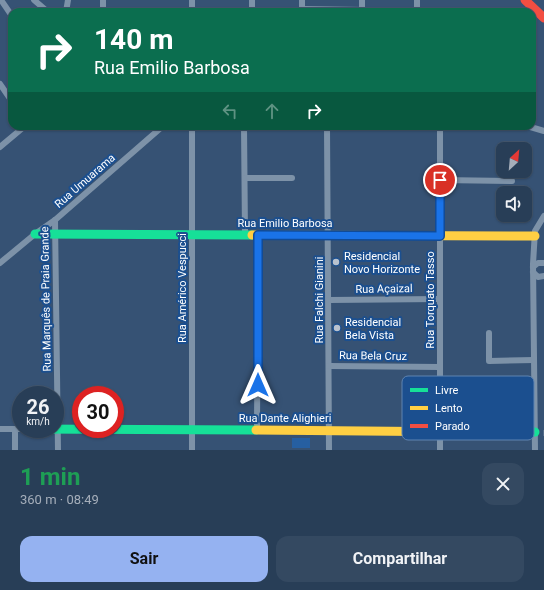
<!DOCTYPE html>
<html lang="pt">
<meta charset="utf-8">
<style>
:root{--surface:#283e57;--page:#344961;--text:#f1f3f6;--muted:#a5aeba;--line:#44576d;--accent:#95b2f1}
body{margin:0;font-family:Roboto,sans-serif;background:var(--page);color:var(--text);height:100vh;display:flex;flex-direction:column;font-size:15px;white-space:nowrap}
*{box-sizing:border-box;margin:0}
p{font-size:13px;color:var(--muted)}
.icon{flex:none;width:22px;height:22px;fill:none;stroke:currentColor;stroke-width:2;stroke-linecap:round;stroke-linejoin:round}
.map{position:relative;height:450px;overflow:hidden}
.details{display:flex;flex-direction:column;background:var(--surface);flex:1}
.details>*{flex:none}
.guide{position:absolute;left:8px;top:8px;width:528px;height:122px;border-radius:12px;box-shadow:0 1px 3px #0004,0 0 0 1px var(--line);background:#0b6e4f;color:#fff;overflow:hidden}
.needle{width:26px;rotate:26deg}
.buttons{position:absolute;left:496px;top:142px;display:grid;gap:8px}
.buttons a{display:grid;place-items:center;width:36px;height:36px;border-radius:8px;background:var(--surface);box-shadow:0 1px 3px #0004,0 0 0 1px var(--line);font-size:20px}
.speed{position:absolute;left:12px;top:386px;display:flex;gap:8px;font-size:20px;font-weight:700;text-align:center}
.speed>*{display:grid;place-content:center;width:52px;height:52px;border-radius:50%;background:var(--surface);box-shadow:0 1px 3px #0004,0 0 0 1px var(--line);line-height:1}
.speed small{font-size:10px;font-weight:400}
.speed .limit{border:6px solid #d22;background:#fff;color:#111}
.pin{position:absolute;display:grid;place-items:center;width:34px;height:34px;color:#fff;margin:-17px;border:2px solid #fff;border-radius:50%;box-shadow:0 1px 4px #0007}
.me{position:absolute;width:44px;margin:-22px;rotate:0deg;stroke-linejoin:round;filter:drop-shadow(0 0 3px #0008)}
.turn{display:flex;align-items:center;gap:14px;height:84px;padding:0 20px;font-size:18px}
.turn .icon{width:52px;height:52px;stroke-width:2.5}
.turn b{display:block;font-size:28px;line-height:34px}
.lanes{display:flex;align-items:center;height:38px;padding:0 20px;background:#0003;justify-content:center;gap:20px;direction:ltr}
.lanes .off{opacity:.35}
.round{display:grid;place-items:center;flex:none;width:42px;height:42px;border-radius:12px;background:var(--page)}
.overview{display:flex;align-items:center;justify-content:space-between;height:68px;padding:0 20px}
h1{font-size:24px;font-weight:700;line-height:30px;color:#1e9e55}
.cta{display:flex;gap:8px;margin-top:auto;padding:8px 20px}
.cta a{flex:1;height:46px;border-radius:12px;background:var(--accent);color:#111;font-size:16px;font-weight:700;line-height:46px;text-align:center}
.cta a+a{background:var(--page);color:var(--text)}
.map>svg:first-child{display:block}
.green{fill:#265fa1}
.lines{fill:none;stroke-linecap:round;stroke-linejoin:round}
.street-tunnel{stroke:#546c89;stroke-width:6;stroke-dasharray:6 3;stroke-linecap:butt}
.street{stroke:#7d92a8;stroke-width:6}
.fast{stroke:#16e098;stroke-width:9}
.slow{stroke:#ffcf43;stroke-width:9}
.jam{stroke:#f24e42;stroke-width:9}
.route-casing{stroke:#114b97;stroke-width:10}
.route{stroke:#1a73e8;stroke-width:7}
.poi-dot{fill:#b9c2ce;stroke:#1b4f8f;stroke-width:1.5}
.labels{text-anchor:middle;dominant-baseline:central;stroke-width:4;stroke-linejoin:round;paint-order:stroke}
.street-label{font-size:11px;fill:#fff;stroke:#1b4f8f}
.poi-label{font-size:11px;fill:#fff;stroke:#1b4f8f;text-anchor:start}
.key{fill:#1b4f8f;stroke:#5f84b1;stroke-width:1}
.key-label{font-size:11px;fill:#fff}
</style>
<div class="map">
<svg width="544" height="450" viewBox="0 0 544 450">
<rect width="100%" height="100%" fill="#365274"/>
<!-- green -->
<rect class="green" x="292" y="438" width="18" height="10"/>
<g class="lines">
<!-- street-tunnel -->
<path class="street-tunnel" d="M543,433H544"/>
<!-- street -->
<g class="street">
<path d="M1,0L12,16"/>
<path d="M34,0L48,12"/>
<path d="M192,0V12"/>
<path d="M252,0V12"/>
<path d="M302,0V9"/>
<path d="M362,0V10"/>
<path d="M417,11V0"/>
<path d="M66,12L68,0"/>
<path d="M103,12V0"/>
<path d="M293,12L302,9L492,12"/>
<path d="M524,12L533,9"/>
<path d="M0,84L11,100"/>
<path d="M244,126L245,235"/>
<path d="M327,126L329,450"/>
<path d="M527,126L544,131"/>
<path d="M0,147L25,126"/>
<path d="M245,178H292"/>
<path d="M440,180L512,181"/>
<path d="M55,220L58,450"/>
<path d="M0,263L35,234L55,220L163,126"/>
<path d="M533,267L538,263H544"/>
<path d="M533,272L538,277L544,276"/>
<path d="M329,300L440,299"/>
<path d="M489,333V361L534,360"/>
<path d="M329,366L440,367"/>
<path d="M0,429H21"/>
<path d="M15,429V450"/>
<path d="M257,430L258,235"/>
<path d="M192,450V126"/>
<path d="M440,450V126"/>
<path d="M535,450L533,264L535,231L544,216"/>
</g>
<!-- fast -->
<g class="fast">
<path d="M35,234L252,235"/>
<path d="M28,429L256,430"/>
<path d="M471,432H535"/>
</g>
<!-- slow -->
<g class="slow">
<path d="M252,235L535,236"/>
<path d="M256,430L471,432"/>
</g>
<!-- jam -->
<path class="jam" d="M525,0L544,18"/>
</g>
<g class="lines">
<defs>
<path id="route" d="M258,385V235L440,236V180"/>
</defs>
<!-- route casing -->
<use href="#route" class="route-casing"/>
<!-- route -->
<use href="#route" class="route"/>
</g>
<!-- markers -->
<g class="poi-dot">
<circle cx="336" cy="262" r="4"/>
<circle cx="337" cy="328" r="4"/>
</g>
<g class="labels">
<!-- street labels -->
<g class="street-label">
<text transform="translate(85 181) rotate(-41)">Rua Umuarama</text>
<text x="285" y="223">Rua Emilio Barbosa</text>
<text transform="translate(182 288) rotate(-90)">Rua Américo Vespucci</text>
<text transform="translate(384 289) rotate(-1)">Rua Açaizal</text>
<text transform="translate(46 299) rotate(-91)">Rua Marquês de Praia Grande</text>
<text transform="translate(319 300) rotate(-90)">Rua Falchi Gianini</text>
<text transform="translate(430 300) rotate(-90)">Rua Torquato Tasso</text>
<text transform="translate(373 356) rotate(1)">Rua Bela Cruz</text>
<text x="285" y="418">Rua Dante Alighieri</text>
</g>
<!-- poi labels -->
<g class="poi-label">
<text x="344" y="256">Residencial<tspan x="344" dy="13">Novo Horizonte</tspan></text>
<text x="345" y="322">Residencial<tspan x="345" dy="13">Bela Vista</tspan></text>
</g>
</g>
<!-- legend -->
<rect x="402" y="376" width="132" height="64" rx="6" class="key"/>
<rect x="410" y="388" width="18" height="4" fill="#16e098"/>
<rect x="410" y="406" width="18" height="4" fill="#ffcf43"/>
<rect x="410" y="424" width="18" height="4" fill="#f24e42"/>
<g class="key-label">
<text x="435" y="394">Livre</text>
<text x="435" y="412">Lento</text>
<text x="435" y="430">Parado</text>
</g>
</svg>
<div class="buttons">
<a><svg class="needle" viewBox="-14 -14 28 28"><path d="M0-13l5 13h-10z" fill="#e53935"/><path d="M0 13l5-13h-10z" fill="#a5aeba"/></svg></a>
<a><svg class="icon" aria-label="sound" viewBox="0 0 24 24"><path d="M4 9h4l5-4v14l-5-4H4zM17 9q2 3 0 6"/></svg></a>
</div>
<div class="speed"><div>26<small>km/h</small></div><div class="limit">30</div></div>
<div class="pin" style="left:440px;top:180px;background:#d93025"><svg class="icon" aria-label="arrive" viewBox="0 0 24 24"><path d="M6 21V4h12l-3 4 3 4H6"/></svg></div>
<svg class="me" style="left:258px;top:385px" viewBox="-20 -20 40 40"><path d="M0-17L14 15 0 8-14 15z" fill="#1a73e8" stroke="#fff" stroke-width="4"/></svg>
<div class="guide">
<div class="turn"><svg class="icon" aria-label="right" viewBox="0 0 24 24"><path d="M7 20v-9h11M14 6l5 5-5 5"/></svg><div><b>140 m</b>Rua Emilio Barbosa</div></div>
<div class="lanes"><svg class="icon off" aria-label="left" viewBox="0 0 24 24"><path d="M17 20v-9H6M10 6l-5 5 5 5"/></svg><svg class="icon off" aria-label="ahead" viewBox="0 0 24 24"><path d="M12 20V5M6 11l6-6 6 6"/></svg><svg class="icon" aria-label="right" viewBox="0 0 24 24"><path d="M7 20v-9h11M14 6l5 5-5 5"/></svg></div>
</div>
</div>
<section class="details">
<div class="overview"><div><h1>1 min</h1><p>360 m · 08:49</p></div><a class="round"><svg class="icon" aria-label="close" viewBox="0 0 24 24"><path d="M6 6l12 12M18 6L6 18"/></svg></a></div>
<div class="cta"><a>Sair</a><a>Compartilhar</a></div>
</section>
